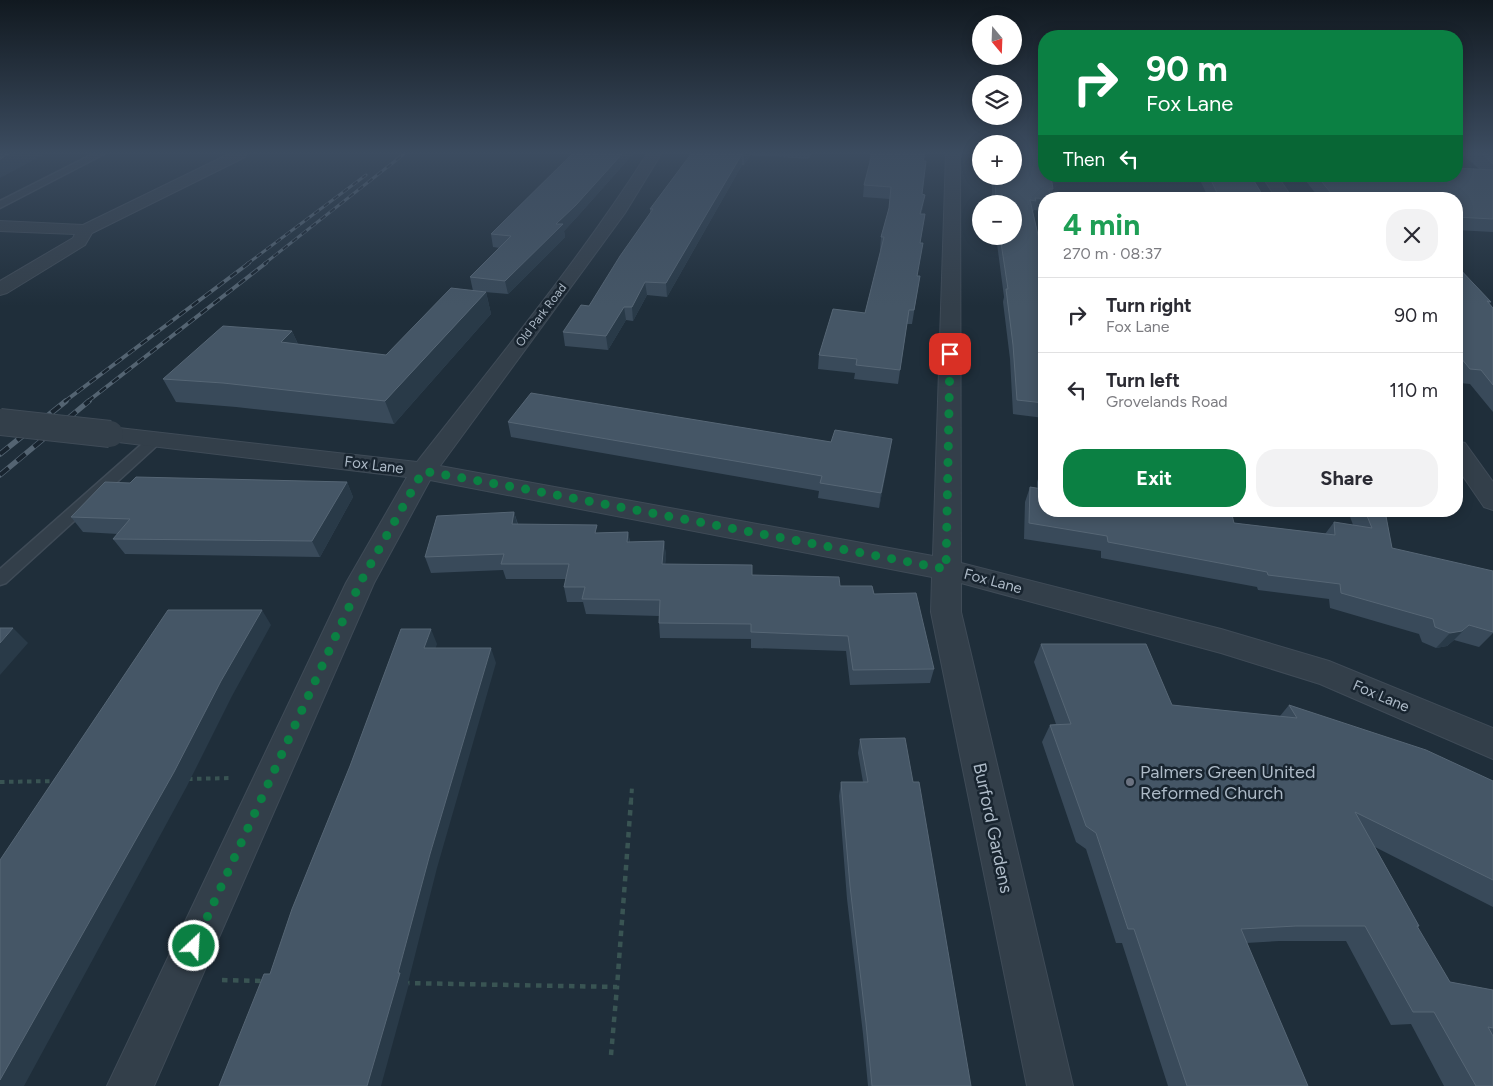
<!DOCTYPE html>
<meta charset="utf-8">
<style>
:root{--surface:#fff;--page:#f2f2f3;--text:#2b2b33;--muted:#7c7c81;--line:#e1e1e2;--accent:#0b8043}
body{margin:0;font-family:Figtree,sans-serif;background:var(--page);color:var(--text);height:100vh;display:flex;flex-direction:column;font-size:19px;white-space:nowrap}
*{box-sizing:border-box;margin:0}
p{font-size:16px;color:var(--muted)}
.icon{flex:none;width:28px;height:28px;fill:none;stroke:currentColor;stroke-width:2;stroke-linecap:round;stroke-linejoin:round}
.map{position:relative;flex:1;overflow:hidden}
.panel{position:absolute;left:1038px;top:192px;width:425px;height:325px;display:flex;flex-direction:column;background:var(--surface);border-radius:20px;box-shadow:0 2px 12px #0003}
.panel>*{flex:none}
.top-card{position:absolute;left:1038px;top:30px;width:425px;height:152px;border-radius:20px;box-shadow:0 2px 12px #0003;background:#0b8043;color:#fff;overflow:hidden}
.needle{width:32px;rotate:161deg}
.tools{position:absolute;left:972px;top:15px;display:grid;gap:10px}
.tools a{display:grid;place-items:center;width:50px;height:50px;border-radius:50%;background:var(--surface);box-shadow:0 2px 12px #0003;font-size:25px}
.pin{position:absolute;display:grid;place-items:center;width:42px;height:42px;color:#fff;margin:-21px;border-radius:10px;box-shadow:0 2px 8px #0006}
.me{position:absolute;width:55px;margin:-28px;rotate:25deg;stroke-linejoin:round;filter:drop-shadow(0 0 4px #0008)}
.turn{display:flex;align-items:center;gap:18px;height:105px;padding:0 25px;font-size:22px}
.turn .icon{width:65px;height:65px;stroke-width:2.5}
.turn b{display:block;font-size:35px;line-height:42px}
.then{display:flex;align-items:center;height:48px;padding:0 25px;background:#0003;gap:10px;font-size:19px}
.round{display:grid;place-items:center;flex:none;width:52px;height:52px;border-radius:20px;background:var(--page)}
.overview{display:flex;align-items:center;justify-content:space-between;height:85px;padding:0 25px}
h1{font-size:30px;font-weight:700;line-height:38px;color:#1e9e55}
.primary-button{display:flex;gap:10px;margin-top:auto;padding:10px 25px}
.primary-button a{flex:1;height:58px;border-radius:20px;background:var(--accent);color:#fff;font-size:20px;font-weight:700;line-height:58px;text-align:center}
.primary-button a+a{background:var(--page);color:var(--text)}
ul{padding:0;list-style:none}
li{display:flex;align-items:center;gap:15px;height:75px;padding:0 25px;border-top:1px solid var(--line)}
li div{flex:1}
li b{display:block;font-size:19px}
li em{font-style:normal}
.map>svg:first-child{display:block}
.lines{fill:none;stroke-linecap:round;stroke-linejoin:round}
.service-casing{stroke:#3f4b57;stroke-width:3}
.minor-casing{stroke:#3f4b57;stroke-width:2}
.path-far1{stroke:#395453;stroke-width:4;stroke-dasharray:4.5 4.5;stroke-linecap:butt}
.path{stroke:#395453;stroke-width:4.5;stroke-dasharray:5.5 5.5;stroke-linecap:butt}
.service{fill:#333f4a;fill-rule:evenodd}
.minor{fill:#333f4a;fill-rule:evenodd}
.rail-far2-casing{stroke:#546472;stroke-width:3}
.rail-far1-casing{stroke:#546472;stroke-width:4}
.rail-casing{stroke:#546472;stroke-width:5.5}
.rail-far2{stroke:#18242f;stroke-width:2;stroke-dasharray:6;stroke-linecap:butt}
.rail-far1{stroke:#18242f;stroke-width:2.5;stroke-dasharray:8;stroke-linecap:butt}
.rail{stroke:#18242f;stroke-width:4;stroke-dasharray:11;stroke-linecap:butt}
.minor-bridge-casing{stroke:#3f4b57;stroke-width:28;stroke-linecap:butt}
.minor-bridge{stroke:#333f4a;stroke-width:26}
.wall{fill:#394a5a}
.shaded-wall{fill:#293a48}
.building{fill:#455666;stroke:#566675}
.route{stroke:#0b8043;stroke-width:9;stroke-dasharray:0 16.2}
.worship-dot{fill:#6b7280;stroke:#18242f;stroke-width:2}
.labels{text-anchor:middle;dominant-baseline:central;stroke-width:5;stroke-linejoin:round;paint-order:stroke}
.far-street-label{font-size:12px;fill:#adbac7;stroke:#18242f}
.street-label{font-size:15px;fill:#adbac7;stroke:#18242f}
.near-poi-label{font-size:18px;fill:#adbac7;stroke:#18242f;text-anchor:start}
.near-street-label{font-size:18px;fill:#adbac7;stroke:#18242f}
</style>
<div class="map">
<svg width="1493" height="1086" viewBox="0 0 1493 1086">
<rect width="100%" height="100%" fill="#1f2e3a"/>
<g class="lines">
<defs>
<g id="service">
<path d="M93,154H104L0,208V201Z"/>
<path d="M156,435L161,436L163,439L161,442L6,583L0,585V569L151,436Z"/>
</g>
<g id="minor">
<path d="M229,154H247L245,157L92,233L85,245L7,293L0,295V281L73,238L75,234L0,231V221L83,225Z"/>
<path d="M647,154H661L625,213L440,466L933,556L946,154H960L961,563L1221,629L1329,661L1493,728V759L1320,684L1221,653L961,583V612L1073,1086H1027L931,612L932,577L430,480L374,583L154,1086H107L346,583L407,477L110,441L102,439L98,434L102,429L110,427L417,462C496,361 578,262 647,154Z"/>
<path d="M1262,176H1277L1293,199H1277Z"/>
<path d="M1456,441L1465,443L1493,482V510L1484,507L1456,466Z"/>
</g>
</defs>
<!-- service casing -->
<use href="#service" class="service-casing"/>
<!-- minor casing -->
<use href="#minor" class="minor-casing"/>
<!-- path-far1 -->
<g class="path-far1">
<path d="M188,779L232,778"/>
<path d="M0,782L57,781"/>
<path d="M631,802L632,787"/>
</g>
<!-- path -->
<g class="path">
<path d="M222,980L263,981"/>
<path d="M404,983L617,987L631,801"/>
<path d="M611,1055L617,987"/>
</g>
<!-- service -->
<use href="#service" class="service"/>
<!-- minor -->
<use href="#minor" class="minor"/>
<defs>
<g id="rail-far2">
<path d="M247,264L366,175"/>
<path d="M264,264L404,154"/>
</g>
<g id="rail-far1">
<path d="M64,402L249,263"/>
<path d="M87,402L266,263"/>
</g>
<g id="rail">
<path d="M0,454L66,401"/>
<path d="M0,475L89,401"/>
</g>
</defs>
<!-- rail-far2 casing -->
<use href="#rail-far2" class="rail-far2-casing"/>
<!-- rail-far1 casing -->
<use href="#rail-far1" class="rail-far1-casing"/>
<!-- rail casing -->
<use href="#rail" class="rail-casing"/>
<!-- rail-far2 -->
<use href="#rail-far2" class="rail-far2"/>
<!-- rail-far1 -->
<use href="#rail-far1" class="rail-far1"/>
<!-- rail -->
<use href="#rail" class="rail"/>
<defs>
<path id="minor-bridge" d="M0,422L110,434"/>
</defs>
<!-- minor-bridge casing -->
<use href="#minor-bridge" class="minor-bridge-casing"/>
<!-- minor-bridge -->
<use href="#minor-bridge" class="minor-bridge"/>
</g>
<!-- wall -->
<g class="wall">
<path d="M572,154H633L577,217L564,231L565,237L508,294L473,291L470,277L500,248L493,247L491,234Z"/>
<path d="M691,154H811L809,159L750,155L744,165H742L667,297L647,295L633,321L626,320L608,350L565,346L563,332L589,306L650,213V209Z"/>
<path d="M870,154H925L924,161L922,194L923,207L921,214L920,243L917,276H920L912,324H907L898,384L854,379L855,373L818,369L819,355L865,313L881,250H880L881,237L889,208L890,199L863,197L864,185L870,164H869Z"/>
<path d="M1462,154H1493V232L1456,230V199H1320L1302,176H1456L1479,169Z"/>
<path d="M992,176H1014L1053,189L1051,199H1044V211L1034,210L1033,212L1044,261V418L1013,414L1010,359L1003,302L1004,297L996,236H1014V204H992Z"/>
<path d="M1198,176H1251L1265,199H1209Z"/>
<path d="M1456,265L1491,302L1489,304L1493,308V412L1470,384L1460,383L1456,378Z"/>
<path d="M486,292L491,314L394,424L236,407L176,402L163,379L292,331L298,344L386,355Z"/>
<path d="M508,422L831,442L892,439L879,508L818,498L819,491L511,437Z"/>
<path d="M1042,467L1234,523L1325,534L1334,522L1353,525L1348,511H1385L1392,548L1493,632V633L1479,647L1454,640L1447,646L1436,648L1422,642L1419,634L1330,608L1329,599L1258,590L1257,587L1101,558V551L1024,539L1025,502L1030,487L1037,488V482Z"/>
<path d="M347,482L353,497L320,557L125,554L113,539L118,534L83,532L71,517Z"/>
<path d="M514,512L518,524L598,533L628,532L630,542L664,541L666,556L665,564L752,565V575L840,586L874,594L934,669L930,683L850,685L846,651L751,648V639L660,638L659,623V616L586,614L583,602H567L564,587L566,579H506L503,570L431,573L425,557Z"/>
<path d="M1041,644L1172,705L1280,716L1289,705L1493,781V907L1375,847L1419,926L1417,928L1450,982L1493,990V1086H1444L1411,1024L1391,1025L1346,941H1279L1246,943L1308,1086H1168L1122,943H1116L1086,849L1076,842L1042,742L1050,725L1056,724L1034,662Z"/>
<path d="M860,739L971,1086H868L863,1034L847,899L839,796L841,782H863L858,753Z"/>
</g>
<!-- shaded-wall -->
<g class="shaded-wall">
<path d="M9,154H45L0,178V159Z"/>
<path d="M622,154H633L577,217L564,231L565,237L508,294L505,281L556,224Z"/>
<path d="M742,154V165L667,297L666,283Z"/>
<path d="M744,154H750L744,165Z"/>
<path d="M925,195L923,207L918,226L920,214Z"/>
<path d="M645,282L647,295L633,321L632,307Z"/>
<path d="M486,292L491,314L394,424L385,401Z"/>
<path d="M624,307L626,320L608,350L606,336Z"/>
<path d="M292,331L302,354L281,342Z"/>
<path d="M892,439L890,454L879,508L881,493Z"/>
<path d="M347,482L353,497L320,557L312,541Z"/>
<path d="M514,512L518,527L512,524Z"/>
<path d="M628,532L630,548L627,542Z"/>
<path d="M664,541L666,556L664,579L662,564Z"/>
<path d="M262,610L271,625L232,696L187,786L24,1086H0V1080L221,681Z"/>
<path d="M1469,625L1454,640L1447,646L1436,648L1450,633Z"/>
<path d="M13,628L28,643L0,675V643Z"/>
<path d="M431,629L437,644L431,663L424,648Z"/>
<path d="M491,648L496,663L437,868L408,983L409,984L381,1086H367L430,854Z"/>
</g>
<!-- building -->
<g class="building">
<path d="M0,154H9L0,159Z"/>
<path d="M572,154H622L576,205L556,224H563L505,281L470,277L511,236L491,234Z"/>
<path d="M691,154H742L666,283L645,282L632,307H624L606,336L563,332L581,305L589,306L620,256L653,209H650Z"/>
<path d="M872,154H925L923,161H926L922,194L925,195L920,214H925L920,243H923L917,276H920L914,310H909L900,370L856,365L857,359L819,355L833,309L865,313L884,237H881L889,208L891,187L864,185Z"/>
<path d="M1014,154H1044V176H1051L1053,189H1049L1050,199L1035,198L1036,201L1030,200L1044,261V403L1017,400L1013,345L1006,289H1008L1000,236H1014V204H996L995,176H1014Z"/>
<path d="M1482,154H1493V164Z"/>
<path d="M1456,168L1493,170V219L1456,217V199H1336L1317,176H1456Z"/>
<path d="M1209,176H1251L1265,199H1220Z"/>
<path d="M1456,265L1491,302L1487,301L1493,308V385L1481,370L1470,369L1456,352Z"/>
<path d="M451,288L486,292L385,401L223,383L163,379L223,326L292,331L281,342L386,355Z"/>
<path d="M531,393L831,442L835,430L892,439L881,493L820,483L822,476L508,422Z"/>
<path d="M1042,467H1044V511H1231L1234,523L1335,535L1334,522L1372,528L1365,511H1385L1392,548L1493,571V632L1469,625L1462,631L1450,633L1435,627L1433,619L1341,593L1340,584L1268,575L1267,572L1108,542L1107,536L1029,523L1030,487L1042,489Z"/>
<path d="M136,477L347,482L312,541L113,539L130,519L71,517L105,482L130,483Z"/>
<path d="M514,512L512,524L597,525L595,533L628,532L627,542L664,541L662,564L752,565V575L839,577L840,586H872L874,594L916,593L934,669L853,670L848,636L751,632V624L659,623L660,600L582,599L585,587H564L569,564H501L504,554L425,557L437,516Z"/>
<path d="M168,610H262L221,681L174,772L0,1080V860Z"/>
<path d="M0,628H13L0,643Z"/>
<path d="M401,629H431L424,648H491L430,854L398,973H400L367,1086H219L264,974H270L292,909L350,766Z"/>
<path d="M1041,644H1146L1172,705L1297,718L1289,705L1426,750L1493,781V880L1355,812L1419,926H1417L1450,982L1493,990V1028L1488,1027L1493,1036V1086H1476L1434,1012H1413L1365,926H1296L1241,929L1308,1086H1187L1134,929H1128L1096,833L1086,826L1050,725L1071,724Z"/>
<path d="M905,738L913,782H919L971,1086H872L866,1023L850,886L841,782H868L860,739Z"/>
</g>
<!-- sky -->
<linearGradient id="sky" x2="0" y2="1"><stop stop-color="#111920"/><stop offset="0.5" stop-color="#3c4c60"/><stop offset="1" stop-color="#3c4c60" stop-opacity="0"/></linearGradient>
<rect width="1493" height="306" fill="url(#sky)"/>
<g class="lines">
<!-- route -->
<path class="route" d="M194,946L360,583L423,471L525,489L946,569L950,354"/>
</g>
<!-- markers -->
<circle class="worship-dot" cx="1130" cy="782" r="5"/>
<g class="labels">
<!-- far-street labels -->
<g class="far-street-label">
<text transform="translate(541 315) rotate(-53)">Old Park Road</text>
</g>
<!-- street labels -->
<g class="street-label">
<text transform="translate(374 465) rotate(7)">Fox Lane</text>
<text transform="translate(993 581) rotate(15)">Fox Lane</text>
<text transform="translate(1381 696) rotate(23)">Fox Lane</text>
</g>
<!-- near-poi labels -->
<g class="near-poi-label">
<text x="1140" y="772">Palmers Green United<tspan x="1140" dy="21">Reformed Church</tspan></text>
</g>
<!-- near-street labels -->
<g class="near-street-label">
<text transform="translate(993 828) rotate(78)">Burford Gardens</text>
</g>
</g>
</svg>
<div class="tools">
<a><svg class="needle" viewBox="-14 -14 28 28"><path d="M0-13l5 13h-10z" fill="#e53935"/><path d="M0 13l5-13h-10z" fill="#7c7c81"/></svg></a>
<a><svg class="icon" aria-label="layers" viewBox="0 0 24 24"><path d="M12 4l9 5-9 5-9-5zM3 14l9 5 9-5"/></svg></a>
<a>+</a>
<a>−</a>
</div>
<div class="pin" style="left:950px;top:354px;background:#d93025"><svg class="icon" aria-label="arrive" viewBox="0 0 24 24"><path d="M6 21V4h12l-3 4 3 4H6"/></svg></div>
<svg class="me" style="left:194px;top:946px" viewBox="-20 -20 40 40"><circle r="17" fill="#0b8043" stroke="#fff" stroke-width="3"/><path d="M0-11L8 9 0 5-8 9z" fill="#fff"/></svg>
<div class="top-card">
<div class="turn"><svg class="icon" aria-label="right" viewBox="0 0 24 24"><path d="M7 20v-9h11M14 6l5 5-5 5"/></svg><div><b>90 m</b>Fox Lane</div></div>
<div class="then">Then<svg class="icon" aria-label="left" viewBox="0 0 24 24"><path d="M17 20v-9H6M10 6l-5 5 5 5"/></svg></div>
</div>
<section class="panel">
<div class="overview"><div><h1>4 min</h1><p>270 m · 08:37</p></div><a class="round"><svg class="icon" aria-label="close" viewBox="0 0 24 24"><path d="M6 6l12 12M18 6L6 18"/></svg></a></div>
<ul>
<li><svg class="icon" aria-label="right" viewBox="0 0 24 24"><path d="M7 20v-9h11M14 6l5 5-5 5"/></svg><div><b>Turn right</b><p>Fox Lane</p></div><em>90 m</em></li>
<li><svg class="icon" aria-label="left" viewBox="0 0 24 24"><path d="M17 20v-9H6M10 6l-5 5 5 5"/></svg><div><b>Turn left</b><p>Grovelands Road</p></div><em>110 m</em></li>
</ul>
<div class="primary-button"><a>Exit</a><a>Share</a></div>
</section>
</div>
